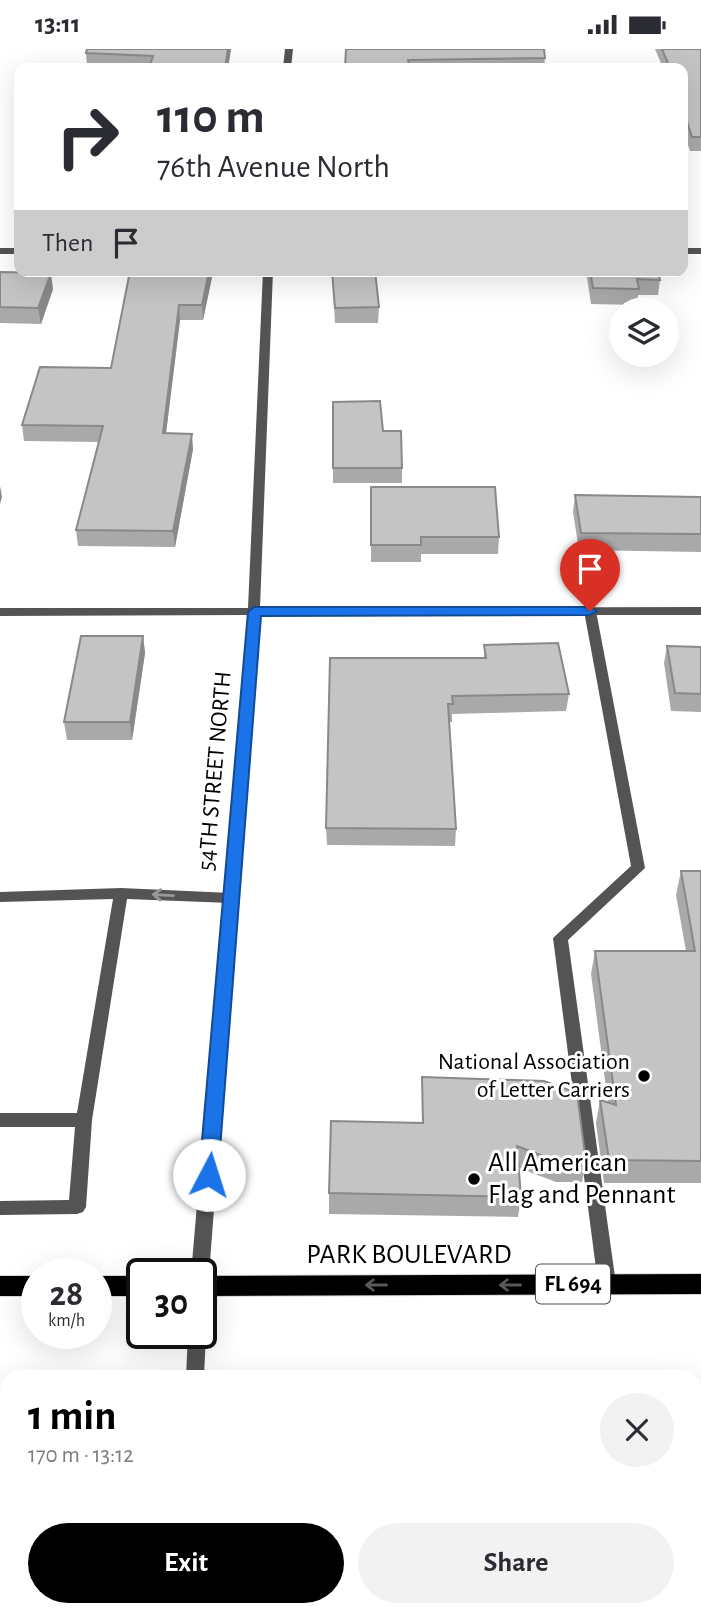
<!DOCTYPE html>
<meta charset="utf-8">
<style>
:root{--surface:#fff;--page:#f2f2f3;--text:#2b2b33;--muted:#7c7c81;--accent:#000}
body{margin:0;font-family:"Alegreya Sans",sans-serif;background:var(--page);color:var(--text);height:100vh;display:flex;flex-direction:column;font-size:26px;white-space:nowrap}
*{box-sizing:border-box;margin:0}
p{font-size:23px;color:var(--muted)}
.icon{flex:none;width:38px;height:38px;fill:none;stroke:currentColor;stroke-width:2;stroke-linecap:round;stroke-linejoin:round}
.map{position:relative;flex:1;overflow:hidden}
.panel{position:absolute;left:0px;top:1321px;width:702px;height:247px;display:flex;flex-direction:column;background:var(--surface);border-radius:21px 21px 0 0;box-shadow:0 7px 28px #0002}
.panel>*{flex:none}
.banner{position:absolute;left:14px;top:14px;width:674px;height:214px;border-radius:14px;box-shadow:0 7px 28px #0002;background:#fff;color:var(--text);overflow:hidden}
.fabs{position:absolute;left:609px;top:248px;display:grid;gap:14px}
.fabs a{display:grid;place-items:center;width:70px;height:70px;border-radius:50%;background:var(--surface);box-shadow:0 7px 28px #0002;font-size:35px}
.speed{position:absolute;left:21px;top:1209px;display:flex;gap:14px;font-size:35px;font-weight:700;text-align:center}
.speed>*{display:grid;place-content:center;width:91px;height:91px;border-radius:50%;background:var(--surface);box-shadow:0 7px 28px #0002;line-height:1}
.speed small{font-size:18px;font-weight:400}
.speed .limit{border:4px solid #111;border-radius:10px;background:#fff;color:#111}
.pin{position:absolute;display:grid;place-items:center;width:60px;height:60px;color:#fff;margin:-72px -30px;border-radius:50% 50% 50% 0;rotate:-45deg;box-shadow:0 0 7px #0007}
.pin .icon{rotate:45deg}
.me{position:absolute;width:77px;margin:-38px;rotate:5deg;stroke-linejoin:round;filter:drop-shadow(0 0 5px #0008)}
.turn{display:flex;align-items:center;gap:24px;height:147px;padding:0 28px;font-size:32px}
.turn .icon{width:91px;height:91px;stroke-width:2.5}
.turn b{display:block;font-size:49px;line-height:60px}
.then{display:flex;align-items:center;height:66px;padding:0 28px;background:#0003;gap:14px;font-size:26px}
.round{display:grid;place-items:center;flex:none;width:74px;height:74px;border-radius:37px;background:var(--page)}
.overview{display:flex;align-items:center;justify-content:space-between;height:119px;padding:0 28px}
h1{font-size:42px;font-weight:600;line-height:52px;color:var(--accent)}
.cta{display:flex;gap:14px;margin-top:auto;padding:14px 28px}
.cta a{flex:1;height:80px;border-radius:42px;background:var(--accent);color:#fff;font-size:28px;font-weight:600;line-height:80px;text-align:center}
.cta a+a{background:var(--page);color:var(--text)}
.status{display:flex;justify-content:space-between;align-items:center;height:49px;padding:0 35px;background:var(--surface);direction:ltr}
.status svg{height:19px;fill:currentColor}
.map>svg:first-child{display:block}
.lines{fill:none;stroke-linecap:round;stroke-linejoin:round}
.primary-casing{stroke:#dbdbdb;stroke-width:2}
.service{fill:#545454;fill-rule:evenodd}
.minor{fill:#545454;fill-rule:evenodd}
.primary{fill:#000;fill-rule:evenodd}
.wall{fill:#a9a9a9}
.shaded-wall{fill:#898989}
.building{fill:#c4c4c4;stroke:#898989;stroke-width:2}
.oneway{stroke:#989898}
.oneway2{stroke:#595959}
.route{fill:#1a73e8;stroke:#114b97;stroke-width:2}
.poi-dot{fill:#000;stroke:#fff;stroke-width:2.5}
.labels{text-anchor:middle;dominant-baseline:central;stroke-width:6;stroke-linejoin:round;paint-order:stroke}
.shield{fill:#fff;stroke:#4c4c4c;stroke-width:2}
.shield-label{font-size:23px;font-weight:bold;fill:#000}
.street-label{font-size:24px;fill:#000;stroke:#fff}
.poi-label{font-size:24px;fill:#000;stroke:#fff;text-anchor:end}
.near-poi-label{font-size:28px;fill:#000;stroke:#fff;text-anchor:start}
.near-street-label{font-size:28px;fill:#000;stroke:#fff}
</style>
<div class="status"><b>13:11</b><svg viewBox="0 0 49 12"><path d="M0 12V9h3v3zM5 12V6h3v6zM10 12V3h3v9zM15 12V0h3v12zM26 1h20v11H26zM47 4h2v5h-2z"/></svg></div>
<div class="map">
<svg width="701" height="1567" viewBox="0 0 701 1567">
<rect width="100%" height="100%" fill="#fff"/>
<g class="lines">
<defs>
<g id="primary">
<path d="M701,1225V1245L201,1247V1227Z"/>
<rect x="0" y="1227" width="37" height="20"/>
<rect x="96" y="1227" width="46" height="20"/>
<rect x="695" y="1348" width="6" height="22"/>
<rect x="0" y="1349" width="7" height="22"/>
</g>
</defs>
<!-- primary casing -->
<use href="#primary" class="primary-casing"/>
<!-- service -->
<g class="service">
<path d="M590,558L596,562L645,819L568,891L616,1235L613,1241L607,1243L601,1241L598,1235L553,889L631,817L584,562Z"/>
<path d="M121,839L231,844L236,845L238,849L236,853L231,854L127,850L92,1071L86,1158L83,1163L77,1165L0,1166V1152L69,1151L75,1078H0V1064H77L113,850L0,853V843Z"/>
</g>
<!-- minor -->
<g class="minor">
<path d="M285,0H293L291,19H283Z"/>
<rect x="0" y="199" width="19" height="6"/>
<rect x="682" y="199" width="19" height="6"/>
<path d="M263,222H273L260,559L701,558V566H260L209,1225L206,1231L201,1233V1225H191L248,566L0,567V559H248Z"/>
<path d="M201,1277L206,1284L204,1328H186L188,1284H201Z"/>
<rect x="172" y="1561" width="20" height="6"/>
</g>
<!-- primary -->
<use href="#primary" class="primary"/>
</g>
<!-- wall -->
<g class="wall">
<path d="M87,0H231L228,19H143L87,17L86,4Z"/>
<path d="M346,0L545,9L544,19H345Z"/>
<path d="M655,0H701V102H690L682,77V19H663Z"/>
<path d="M130,222H213L203,271H180L166,384L193,400L175,498L78,497L76,481L99,393L24,392L22,376L111,319Z"/>
<path d="M332,222H375L379,258L378,274H335Z"/>
<path d="M586,222H658L660,231L658,246H638L637,256L591,255Z"/>
<path d="M0,223L53,240L41,275L0,274Z"/>
<path d="M333,353L383,382L402,419V434H333Z"/>
<path d="M371,438L499,488L498,505H421V513H371Z"/>
<path d="M575,446L701,448V503L579,501L573,463Z"/>
<path d="M143,587L145,604L132,691H67L64,673Z"/>
<path d="M484,596L569,645L566,662L452,665V673H449L456,780L455,797L327,796L326,779L484,609Z"/>
<path d="M667,597L701,598V663L671,662L664,614Z"/>
<path d="M681,822H701V1134H604L596,1074L600,1051L608,1054L591,925L595,902H686L676,846Z"/>
<path d="M422,1028L586,1113L582,1133H556L519,1119L521,1148L518,1168L329,1165V1144L422,1074Z"/>
<path d="M607,1561H695L701,1567H607Z"/>
</g>
<!-- shaded-wall -->
<g class="shaded-wall">
<path d="M228,0H231L228,19H225Z"/>
<path d="M209,222H213V224L203,271L202,256Z"/>
<path d="M51,224L53,240L41,275L38,259Z"/>
<path d="M179,256L180,271L164,400L163,384Z"/>
<path d="M192,385L193,400L175,498L173,482Z"/>
<path d="M0,437L2,448L0,455Z"/>
<path d="M143,587L145,604L132,691L130,673Z"/>
<path d="M31,1561H42L41,1567H30Z"/>
</g>
<!-- building -->
<g class="building">
<path d="M87,0H228L225,19H149L153,7L86,4Z"/>
<path d="M346,0H544L545,9L408,11L410,19H345Z"/>
<path d="M662,0H701V88H692L682,57V19H670Z"/>
<path d="M130,222H209L202,256H179L163,384L192,385L173,482L76,481L103,377L22,376L40,318L111,319Z"/>
<path d="M332,222H375L379,258L335,259Z"/>
<path d="M590,222H658L660,231L637,230L639,240L593,239Z"/>
<path d="M0,223L51,224L38,259L0,258Z"/>
<path d="M380,352L383,382H401L402,419H333V353Z"/>
<path d="M371,438H495L499,488H421V496H371Z"/>
<path d="M575,446L701,448V485L581,484Z"/>
<path d="M81,587H143L130,673H64Z"/>
<path d="M558,594L569,645L452,647L453,655H448L456,780L326,779L330,609H486L484,596Z"/>
<path d="M667,597L701,598V645L675,644Z"/>
<path d="M681,822H701V1112L609,1111L600,1051L616,1056L595,902H695Z"/>
<path d="M422,1028L544,1032L577,1044L586,1113H559L517,1097L521,1148L329,1144L331,1072L423,1074Z"/>
<path d="M0,1403H7V1561H31L30,1567H0Z"/>
<path d="M695,1479H701V1567H613V1561H695Z"/>
<rect x="272" y="1561" width="155" height="6"/>
</g>
<!-- one-way arrows -->
<defs><path id="oneway-shaft" d="M-6 0H5M1.5-3L5.5 0L1.5 3" fill="none" stroke-width="1.6" stroke-linecap="round" stroke-linejoin="round" transform="scale(1.75)"/></defs>
<use class="oneway" href="#oneway-shaft" transform="translate(163 846) rotate(-177)"/>
<g class="oneway2">
<use href="#oneway-shaft" transform="translate(376 1236) rotate(180)"/>
<use href="#oneway-shaft" transform="translate(510 1236) rotate(180)"/>
</g>
<!-- route -->
<path class="route" d="M254,558H590L597,562L590,566L261,567L218,1126L215,1132L209,1134L202,1132L199,1126L248,563Z"/>
<!-- markers -->
<g class="poi-dot">
<circle cx="644" cy="1027" r="7"/>
<circle cx="474" cy="1130" r="7"/>
</g>
<g class="labels">
<!-- shield labels -->
<rect class="shield" x="536" y="1215.5" width="74" height="39" rx="5"/>
<g class="shield-label">
<text x="573" y="1235">FL 694</text>
</g>
<!-- street labels -->
<g class="street-label">
<text transform="translate(215 722) rotate(-85)">54TH STREET NORTH</text>
</g>
<!-- poi labels -->
<g class="poi-label">
<text x="630" y="1013">National Association<tspan x="630" dy="28">of Letter Carriers</tspan></text>
</g>
<!-- near-poi labels -->
<g class="near-poi-label">
<text x="488" y="1114">All American<tspan x="488" dy="32">Flag and Pennant</tspan></text>
</g>
<!-- near-street labels -->
<g class="near-street-label">
<text x="409" y="1206">PARK BOULEVARD</text>
</g>
</g>
</svg>
<div class="fabs">
<a><svg class="icon" aria-label="layers" viewBox="0 0 24 24"><path d="M12 4l9 5-9 5-9-5zM3 14l9 5 9-5"/></svg></a>
</div>
<div class="speed"><div>28<small>km/h</small></div><div class="limit">30</div></div>
<div class="pin" style="left:590px;top:562px;background:#d93025"><svg class="icon" aria-label="arrive" viewBox="0 0 24 24"><path d="M6 21V4h12l-3 4 3 4H6"/></svg></div>
<svg class="me" style="left:209px;top:1126px" viewBox="-20 -20 40 40"><circle r="19" fill="#fff"/><path d="M0-13L10 11 0 6-10 11z" fill="#1a73e8"/></svg>
<div class="banner">
<div class="turn"><svg class="icon" aria-label="right" viewBox="0 0 24 24"><path d="M7 20v-9h11M14 6l5 5-5 5"/></svg><div><b>110 m</b>76th Avenue North</div></div>
<div class="then">Then<svg class="icon" aria-label="arrive" viewBox="0 0 24 24"><path d="M6 21V4h12l-3 4 3 4H6"/></svg></div>
</div>
<section class="panel">
<div class="overview"><div><h1>1 min</h1><p>170 m · 13:12</p></div><a class="round"><svg class="icon" aria-label="close" viewBox="0 0 24 24"><path d="M6 6l12 12M18 6L6 18"/></svg></a></div>
<div class="cta"><a>Exit</a><a>Share</a></div>
</section>
</div>
